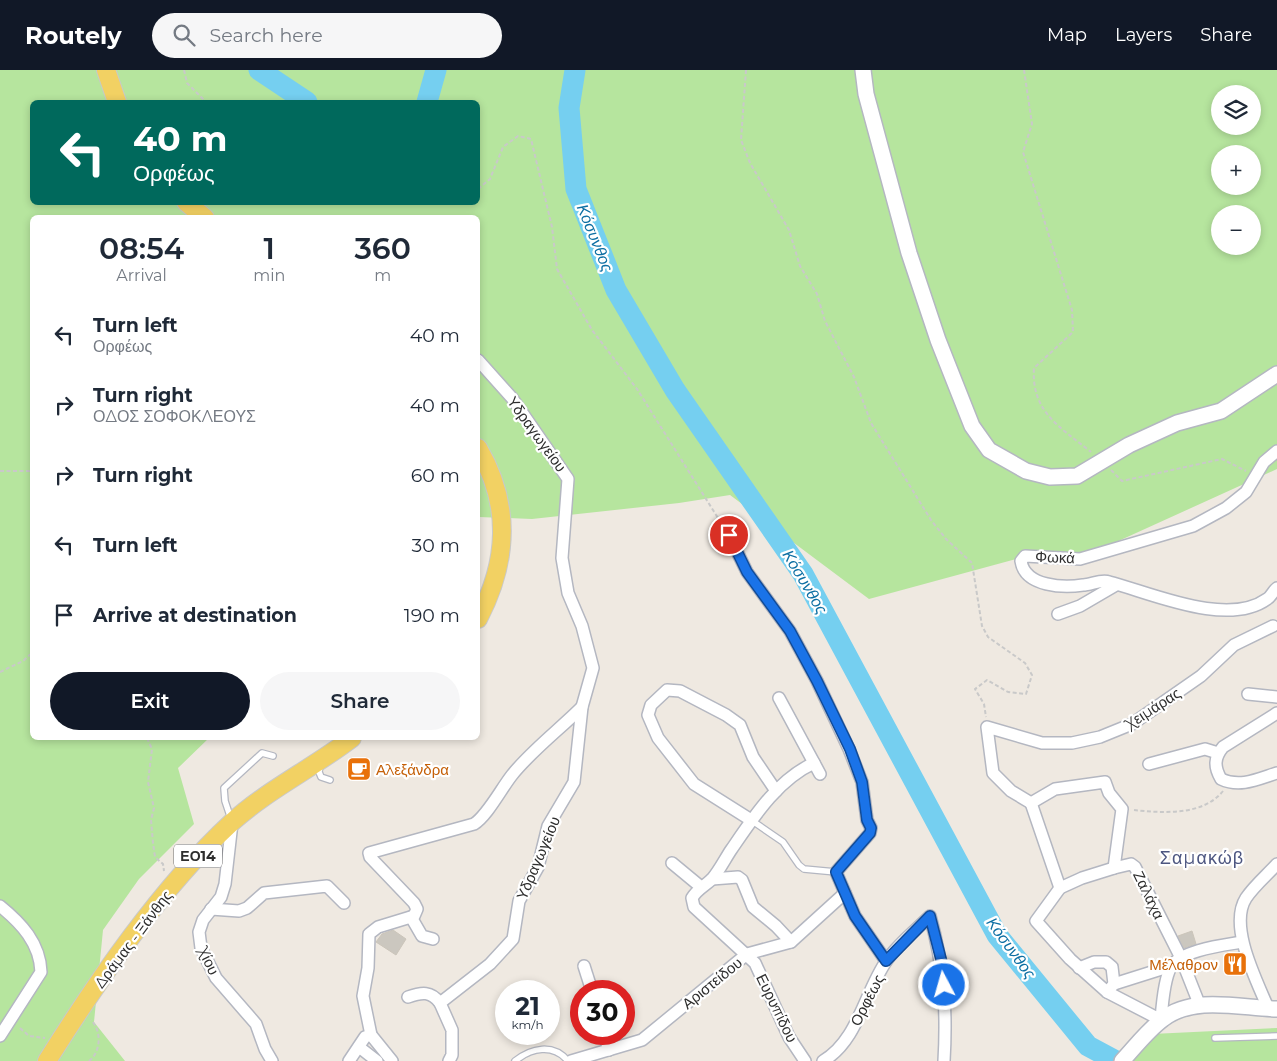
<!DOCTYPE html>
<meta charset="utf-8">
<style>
:root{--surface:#fff;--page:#f6f6f7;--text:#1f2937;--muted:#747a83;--accent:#111827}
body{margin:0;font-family:Montserrat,sans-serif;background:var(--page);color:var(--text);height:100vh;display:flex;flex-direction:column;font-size:19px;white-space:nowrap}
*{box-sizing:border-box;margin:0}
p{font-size:16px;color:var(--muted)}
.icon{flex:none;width:28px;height:28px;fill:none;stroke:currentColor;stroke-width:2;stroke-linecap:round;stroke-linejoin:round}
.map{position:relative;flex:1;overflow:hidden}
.drawer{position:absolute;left:30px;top:145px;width:450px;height:525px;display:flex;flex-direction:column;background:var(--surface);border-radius:8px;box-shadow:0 2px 8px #0003}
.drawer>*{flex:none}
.banner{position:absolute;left:30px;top:30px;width:450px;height:105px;border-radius:8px;box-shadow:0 2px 8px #0003;background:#00695c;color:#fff;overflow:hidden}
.tools{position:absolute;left:1211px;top:15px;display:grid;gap:10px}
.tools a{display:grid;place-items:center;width:50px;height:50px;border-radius:50%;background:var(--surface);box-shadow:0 2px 8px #0003;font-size:25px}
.speed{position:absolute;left:495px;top:910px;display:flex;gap:10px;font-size:25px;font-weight:700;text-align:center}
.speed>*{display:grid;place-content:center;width:65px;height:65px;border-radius:50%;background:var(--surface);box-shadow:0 2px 8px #0003;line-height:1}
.speed small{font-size:12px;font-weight:400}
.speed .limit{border:8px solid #d22;background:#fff;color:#111}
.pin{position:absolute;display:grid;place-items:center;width:42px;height:42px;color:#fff;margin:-21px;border:2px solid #fff;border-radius:50%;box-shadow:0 1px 5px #0007}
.me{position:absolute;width:55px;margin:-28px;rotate:354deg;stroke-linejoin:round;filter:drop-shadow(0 0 4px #0008)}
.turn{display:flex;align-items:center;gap:18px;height:105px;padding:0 20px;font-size:22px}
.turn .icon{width:65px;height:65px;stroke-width:2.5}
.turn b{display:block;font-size:35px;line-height:42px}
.eta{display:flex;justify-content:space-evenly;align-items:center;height:85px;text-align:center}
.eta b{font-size:30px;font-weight:600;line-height:35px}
.action{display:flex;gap:10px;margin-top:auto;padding:10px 20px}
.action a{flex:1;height:58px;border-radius:30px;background:var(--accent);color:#fff;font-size:20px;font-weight:600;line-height:58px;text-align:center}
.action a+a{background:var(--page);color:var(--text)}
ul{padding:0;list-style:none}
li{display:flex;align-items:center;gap:15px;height:70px;padding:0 20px}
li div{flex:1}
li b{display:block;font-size:19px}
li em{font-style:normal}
header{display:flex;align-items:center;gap:30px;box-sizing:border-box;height:70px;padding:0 25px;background:var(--accent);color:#fff}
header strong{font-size:24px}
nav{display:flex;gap:28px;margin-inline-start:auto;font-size:18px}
.search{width:350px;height:45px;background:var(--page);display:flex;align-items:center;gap:12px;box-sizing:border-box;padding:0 18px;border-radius:28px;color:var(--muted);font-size:19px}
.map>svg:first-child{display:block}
.green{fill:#b6e59e;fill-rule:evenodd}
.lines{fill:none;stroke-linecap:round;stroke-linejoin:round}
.river{stroke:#75cff0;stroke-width:21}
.building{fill:#cbc7bf;stroke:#cbc5ba}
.lane-casing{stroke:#b4b7c1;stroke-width:8}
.street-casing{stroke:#b4b7c1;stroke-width:14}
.secondary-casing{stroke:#b4b7c1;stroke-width:18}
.primary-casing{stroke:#c9c9c9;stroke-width:20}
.path{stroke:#c9c9c9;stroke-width:2;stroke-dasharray:4 2.5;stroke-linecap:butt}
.lane{stroke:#fff;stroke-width:5.5}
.street{stroke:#fff;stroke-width:11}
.secondary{stroke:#fff;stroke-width:15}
.primary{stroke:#f2d163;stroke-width:18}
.route-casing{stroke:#114b97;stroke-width:12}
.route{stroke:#1a73e8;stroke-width:9}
.labels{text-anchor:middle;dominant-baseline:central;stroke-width:4.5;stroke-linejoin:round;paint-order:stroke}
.shield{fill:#fff;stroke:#6d6d6d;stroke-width:1}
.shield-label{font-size:14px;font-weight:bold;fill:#2e2e2e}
.street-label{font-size:15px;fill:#2e2e2e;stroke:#fff}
.food-label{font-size:15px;fill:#c56008;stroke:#fff;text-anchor:start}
.water-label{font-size:16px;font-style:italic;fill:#0d6fa3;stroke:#fff}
.quarter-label{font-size:18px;letter-spacing:1px;fill:#4d5680;stroke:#fff}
</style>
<header>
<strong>Routely</strong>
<div class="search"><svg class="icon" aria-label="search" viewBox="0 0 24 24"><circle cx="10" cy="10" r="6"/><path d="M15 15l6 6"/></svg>Search here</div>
<nav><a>Map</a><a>Layers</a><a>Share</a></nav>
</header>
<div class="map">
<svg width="1277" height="991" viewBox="0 0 1277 991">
<rect width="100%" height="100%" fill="#efe9e1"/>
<!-- green -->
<g class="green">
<path d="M0,0H1277V399L1092,483L1042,482L869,529L730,425L679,433L532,449L479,447L478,505V148H32V668H209L178,698L194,754L139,809L103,860L94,952L125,991H0ZM1220,24H1252V56H1220ZM32,32H478V132H32ZM1220,84H1252V116H1220ZM1220,144H1252V176H1220Z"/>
<path d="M1277,958V991H1132L1152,964Z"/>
</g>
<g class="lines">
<!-- river -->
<g class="river">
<path d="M259,0L307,32"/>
<path d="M575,0L569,38L576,119L616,220L675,320L803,504L997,865L1088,976L1116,991"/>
<path d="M427,32L436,0"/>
</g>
</g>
<!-- building -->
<g class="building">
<path d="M393,860L406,869L396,885L376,872L382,864Z"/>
<path d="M1192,861L1196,874L1184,878L1178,866Z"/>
</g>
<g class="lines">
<defs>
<g id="lane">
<path d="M320,695L319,702L321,707L330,710"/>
<path d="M231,749L225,731L224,718L262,683L273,686"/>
<path d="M751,750L783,772L799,795L804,799L836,802"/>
<path d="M1215,968L1277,966"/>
<path d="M515,991C531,978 553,973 568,991"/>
</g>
<g id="street">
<path d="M1277,381L1264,392L1246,422L1226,438L1193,456L1080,489L1025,486L1021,491C1025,517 1064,518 1083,515C1091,515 1101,509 1109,512C1149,522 1227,558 1267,529C1271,527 1273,521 1277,518"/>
<path d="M729,465L747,502L790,561L817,611L849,679L862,712L867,750L871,758L870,763L836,802L855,846L886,891"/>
<path d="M1058,544L1080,536L1116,515"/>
<path d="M1248,624L1277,627"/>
<path d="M779,628L820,704"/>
<path d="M1277,643L1223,677C1214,688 1214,697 1221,709C1240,718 1258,709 1277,703"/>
<path d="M1149,694L1205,679L1218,683"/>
<path d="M1031,733L1060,818"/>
<path d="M751,750L694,714L658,668L648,645L651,635L667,620L680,621L726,645L740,655L753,687L776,721"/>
<path d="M232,753L225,814L221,827L203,850L199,862L201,878L216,908L256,954L265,979L272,991"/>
<path d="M672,793L701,817"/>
<path d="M1114,798L1082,808L1060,818L1036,851L1070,889L1107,922L1161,950C1162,936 1164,909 1171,897C1180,880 1225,875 1242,872"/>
<path d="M712,809L738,807L742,810L753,837L776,856L791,872"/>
<path d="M0,836C21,853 40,873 41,902L0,966"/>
<path d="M211,839L239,841L247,838L264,823L327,816L344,833"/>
<path d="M411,847L422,866L433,869"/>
<path d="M584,896L592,921"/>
<path d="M1079,898L1094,892H1106L1112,897L1114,914"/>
<path d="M1107,922L1114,914L1171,896"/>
<path d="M408,927C422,922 431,921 440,933"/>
<path d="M1200,936L1181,888L1135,797L1131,794L1114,798L1122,739L1109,723L1105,712L1055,719L1031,733L1011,721L993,703L987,657L1042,673H1072L1100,667L1132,654L1201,606L1234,575L1273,556"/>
<path d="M1268,938C1257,911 1228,856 1246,828C1254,816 1267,805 1277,794"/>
<path d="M604,964L609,980"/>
<path d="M371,965L363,926L368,898L369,864L378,857L414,846L417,839L414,833L370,787L369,783L474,754C487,746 501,719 512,705C531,681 560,659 582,637"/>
<path d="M359,977L377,991"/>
<path d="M349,991L365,967L371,965L392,991"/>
<path d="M449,991L452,985V960L440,933L490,894L513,869L519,831L538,797L548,756L574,712L582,637L593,598L582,556L568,523L562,488L568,409L512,328L478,290"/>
<path d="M571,991L642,970L747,884L791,872L845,823"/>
<path d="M805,991L789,967L755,893L694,837L692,828C697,819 705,816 712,809C719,801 725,789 731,780C753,748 777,710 814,693"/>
<path d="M823,991C858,971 865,921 887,890C898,874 916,860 930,846C944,896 947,940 944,991"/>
</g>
<g id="secondary">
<path d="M863,0L866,24L909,183L938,270L972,356L989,380L1026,401L1050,407L1077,406L1129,375L1177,353L1221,341L1277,304"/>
<path d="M1122,991C1135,977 1148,960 1163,949C1194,925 1240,938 1277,939"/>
</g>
<g id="primary">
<path d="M106,0L117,32"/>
<path d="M186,132L205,148"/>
<path d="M478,378C512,436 508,492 478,549"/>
<path d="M47,991C98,910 161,818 231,753C267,720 313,698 352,668"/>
</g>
</defs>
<!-- lane casing -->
<use href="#lane" class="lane-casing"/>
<!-- street casing -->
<use href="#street" class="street-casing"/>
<!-- secondary casing -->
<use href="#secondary" class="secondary-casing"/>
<!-- primary casing -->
<use href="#primary" class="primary-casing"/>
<!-- path -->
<g class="path">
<path d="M184,0L187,13L206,32"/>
<path d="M746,0L741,70L750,93L789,160L800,196L817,224L825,251L854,307L871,353L931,450L946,469L972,493L982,556L988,567L1025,593L1032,605L1026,624L1008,622L987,610L975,619L984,634L986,647"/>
<path d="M1024,0L1032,54L1023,82L1072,240L1073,262L1034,298C1031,342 1060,357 1091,382"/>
<path d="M478,119L490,109L503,77L518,66L531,69L552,157L557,199L592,260L637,319L723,456"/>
<path d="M1111,400L1122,411L1222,389L1246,401"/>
<path d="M0,401H32"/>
<path d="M0,602L23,591L32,583"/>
<path d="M147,668L152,679L148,712L154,738L151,750L153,773L155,787L163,794L164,801"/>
<path d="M1134,740C1163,743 1203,746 1223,721"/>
<path d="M20,958L29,966L45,968"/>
<path d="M89,991C101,982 102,961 91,950"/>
</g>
<!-- lane -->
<use href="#lane" class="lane"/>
<!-- street -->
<use href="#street" class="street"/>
<!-- secondary -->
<use href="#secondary" class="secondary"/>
<!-- primary -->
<use href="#primary" class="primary"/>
</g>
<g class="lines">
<defs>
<path id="route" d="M729,465L747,502L790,561L817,611L850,679L862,712L867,750L871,758L870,763L836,802L855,846L886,891L930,846L942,893L944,915"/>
</defs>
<!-- route casing -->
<use href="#route" class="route-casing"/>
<!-- route -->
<use href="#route" class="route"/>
</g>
<!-- icons -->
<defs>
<symbol id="cafe-square" viewBox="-11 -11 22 22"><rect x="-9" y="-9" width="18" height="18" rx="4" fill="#e8710a" stroke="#fff"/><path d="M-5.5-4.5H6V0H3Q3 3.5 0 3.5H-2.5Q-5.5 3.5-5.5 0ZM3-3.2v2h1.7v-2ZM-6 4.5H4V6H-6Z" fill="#fff"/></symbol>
<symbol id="restaurant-square" viewBox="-11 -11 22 22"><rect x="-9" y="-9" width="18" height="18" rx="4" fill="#e8710a" stroke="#fff"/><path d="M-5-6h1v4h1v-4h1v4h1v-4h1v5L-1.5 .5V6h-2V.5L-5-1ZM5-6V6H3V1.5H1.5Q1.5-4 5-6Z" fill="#fff"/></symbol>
</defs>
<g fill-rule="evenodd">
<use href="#cafe-square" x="345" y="685" width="28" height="28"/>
<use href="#restaurant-square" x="1221" y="880" width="28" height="28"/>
</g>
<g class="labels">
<!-- shield labels -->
<rect class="shield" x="174" y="774.5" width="48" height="23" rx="4"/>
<g class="shield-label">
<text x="198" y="786">ΕΟ14</text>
</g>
<!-- street labels -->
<g class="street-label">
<text transform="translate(537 364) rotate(54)">Υδραγωγείου</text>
<text transform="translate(1055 487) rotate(2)">Φωκά</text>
<text transform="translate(1153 638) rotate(-33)">Χειμάρας</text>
<text transform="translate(538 788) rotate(-67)">Υδραγωγείου</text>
<text transform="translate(1149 825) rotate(64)">Ζαλάχα</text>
<text transform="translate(133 869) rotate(-53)">Δράμας - Ξάνθης</text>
<text transform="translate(209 891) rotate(65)">Χίου</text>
<text transform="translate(712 913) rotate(-39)">Αριστείδου</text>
<text transform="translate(867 930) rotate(-63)">Ορφέως</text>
<text transform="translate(777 938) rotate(64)">Ευρυπίδου</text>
</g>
<!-- food labels -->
<g class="food-label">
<text x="376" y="699">Αλεξάνδρα</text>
<text x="1218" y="894" text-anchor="end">Μέλαθρον</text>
</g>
<!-- water labels -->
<g class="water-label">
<text transform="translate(595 168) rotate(68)">Κόσυνθος</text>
<text transform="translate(805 512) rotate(59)">Κόσυνθος</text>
<text transform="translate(1011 878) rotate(54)">Κόσυνθος</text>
</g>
<!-- quarter labels -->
<g class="quarter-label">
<text x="1202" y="788">Σαμακώβ</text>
</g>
</g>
</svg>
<div class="tools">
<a><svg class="icon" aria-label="layers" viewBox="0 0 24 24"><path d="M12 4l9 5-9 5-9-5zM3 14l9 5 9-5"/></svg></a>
<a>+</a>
<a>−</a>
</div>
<div class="speed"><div>21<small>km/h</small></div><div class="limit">30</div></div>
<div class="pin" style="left:729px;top:465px;background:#d93025"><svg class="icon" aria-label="arrive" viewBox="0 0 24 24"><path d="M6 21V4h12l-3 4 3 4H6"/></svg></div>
<svg class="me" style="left:944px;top:915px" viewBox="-20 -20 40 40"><circle r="17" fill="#1a73e8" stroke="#fff" stroke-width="3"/><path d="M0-11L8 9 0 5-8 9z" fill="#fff"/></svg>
<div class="banner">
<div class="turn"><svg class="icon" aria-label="left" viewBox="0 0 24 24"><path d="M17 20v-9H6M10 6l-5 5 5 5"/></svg><div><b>40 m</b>Ορφέως</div></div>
</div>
<section class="drawer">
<div class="eta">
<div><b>08:54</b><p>Arrival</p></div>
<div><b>1</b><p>min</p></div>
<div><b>360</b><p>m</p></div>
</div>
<ul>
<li><svg class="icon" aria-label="left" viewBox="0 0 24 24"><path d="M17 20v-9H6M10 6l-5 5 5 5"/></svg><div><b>Turn left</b><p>Ορφέως</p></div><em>40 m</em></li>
<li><svg class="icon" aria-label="right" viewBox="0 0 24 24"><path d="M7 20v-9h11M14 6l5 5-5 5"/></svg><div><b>Turn right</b><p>ΟΔΟΣ ΣΟΦΟΚΛΕΟΥΣ</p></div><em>40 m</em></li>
<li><svg class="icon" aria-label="right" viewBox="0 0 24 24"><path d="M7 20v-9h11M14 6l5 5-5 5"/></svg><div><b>Turn right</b></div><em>60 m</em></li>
<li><svg class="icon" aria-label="left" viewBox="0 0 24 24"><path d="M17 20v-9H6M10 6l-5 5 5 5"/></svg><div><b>Turn left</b></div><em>30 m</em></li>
<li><svg class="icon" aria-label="arrive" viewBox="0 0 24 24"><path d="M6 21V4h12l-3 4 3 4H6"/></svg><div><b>Arrive at destination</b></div><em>190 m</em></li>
</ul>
<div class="action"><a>Exit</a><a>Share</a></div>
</section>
</div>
